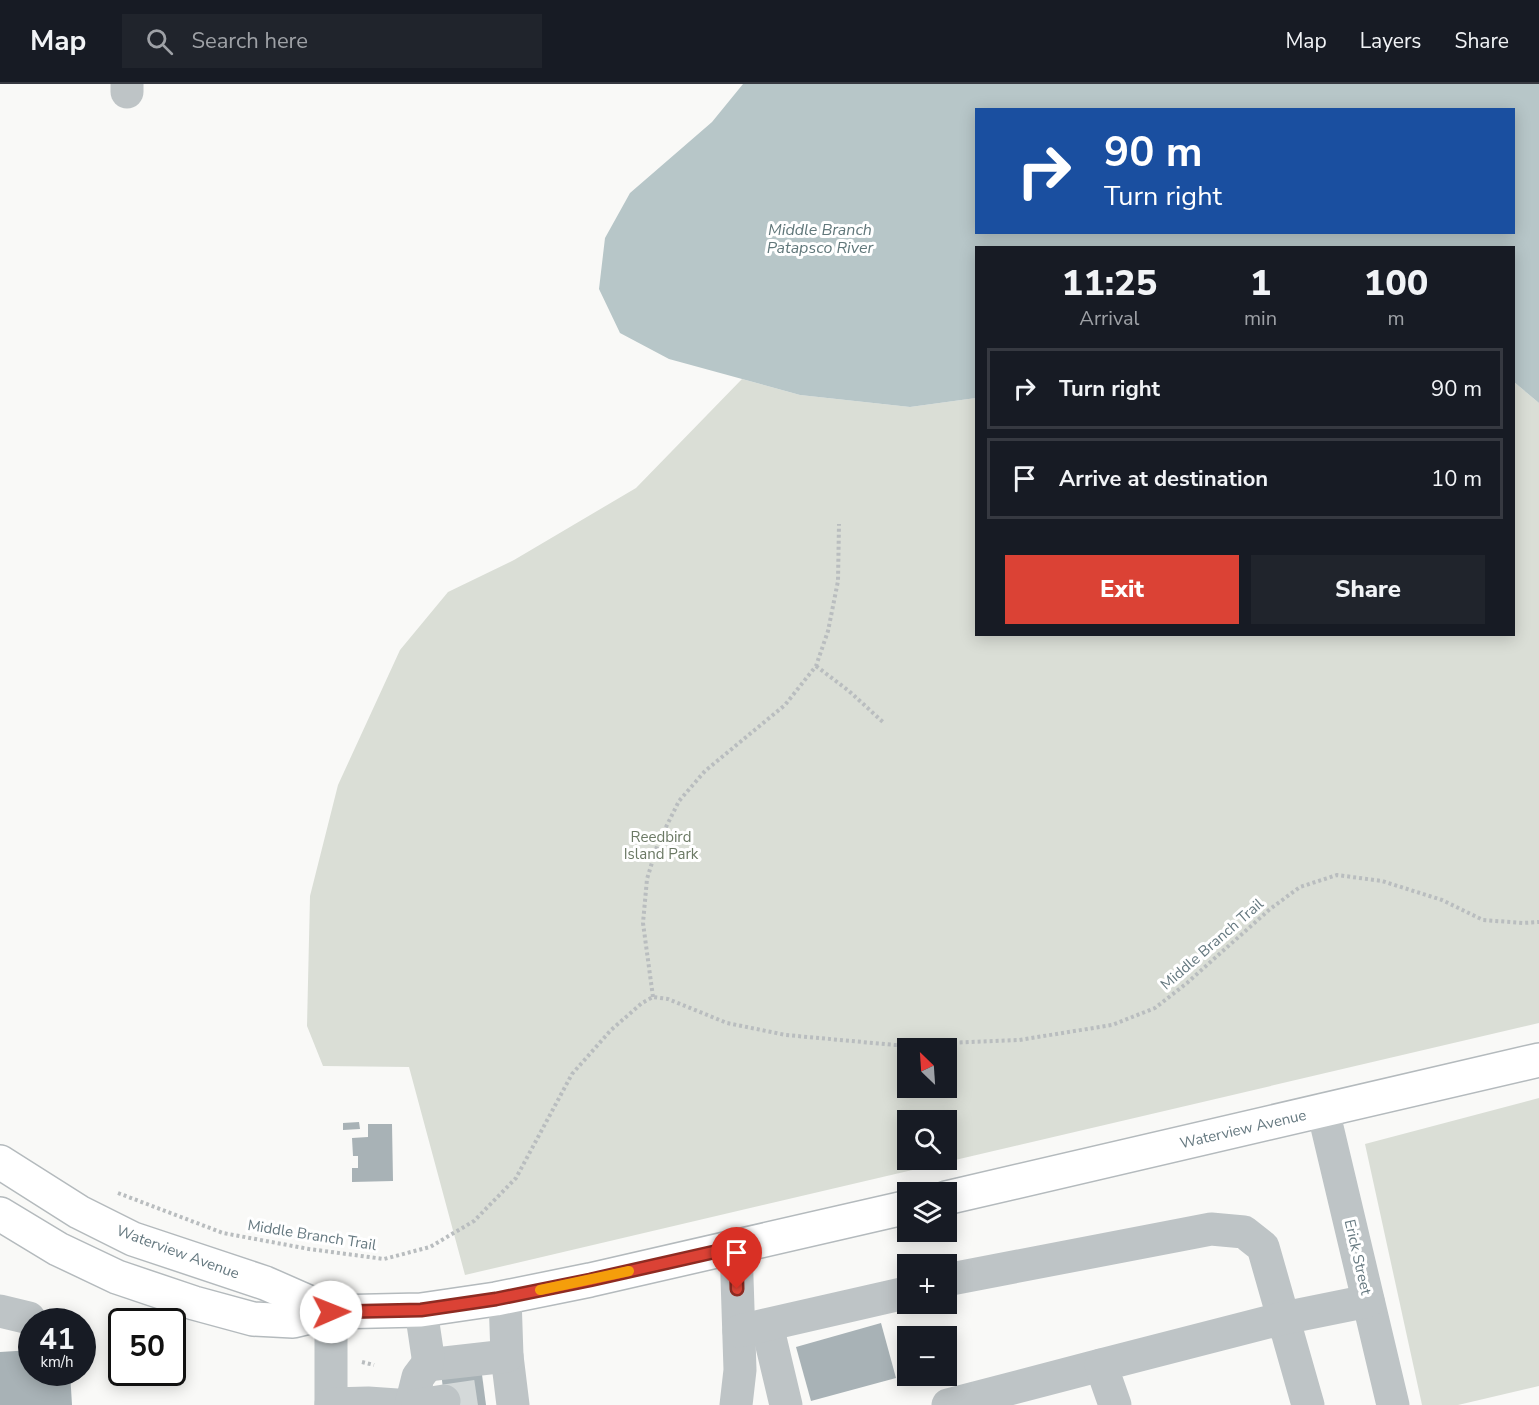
<!DOCTYPE html>
<meta charset="utf-8">
<style>
:root{--surface:#171b24;--page:#20242c;--text:#f1f3f6;--muted:#9ea1a6;--line:#363941;--accent:#db4235}
body{margin:0;font-family:"Nunito Sans",sans-serif;background:var(--page);color:var(--text);height:100vh;display:flex;flex-direction:column;font-size:22px;white-space:nowrap}
*{box-sizing:border-box;margin:0}
p{font-size:20px;color:var(--muted)}
.icon{flex:none;width:33px;height:33px;fill:none;stroke:currentColor;stroke-width:2;stroke-linecap:round;stroke-linejoin:round}
.map{position:relative;flex:1;overflow:hidden}
.side{position:absolute;left:975px;top:162px;width:540px;height:390px;display:flex;flex-direction:column;background:var(--surface);border-radius:0px;box-shadow:0 3px 15px #0003}
.side>*{flex:none}
.top-card{position:absolute;left:975px;top:24px;width:540px;height:126px;border-radius:0px;box-shadow:0 3px 15px #0003;background:#1a4fa0;color:#fff;overflow:hidden}
.needle{width:39px;rotate:335deg}
.buttons{position:absolute;left:897px;top:954px;display:grid;gap:12px}
.buttons a{display:grid;place-items:center;width:60px;height:60px;border-radius:0px;background:var(--surface);box-shadow:0 3px 15px #0003;font-size:30px}
.speed{position:absolute;left:18px;top:1224px;display:flex;gap:12px;font-size:30px;font-weight:700;text-align:center}
.speed>*{display:grid;place-content:center;width:78px;height:78px;border-radius:50%;background:var(--surface);box-shadow:0 3px 15px #0003;line-height:1}
.speed small{font-size:15px;font-weight:400}
.speed .limit{border:3px solid #111;border-radius:9px;background:#fff;color:#111}
.pin{position:absolute;display:grid;place-items:center;width:51px;height:51px;color:#fff;margin:-62px -26px;border-radius:50% 50% 50% 0;rotate:-45deg;box-shadow:0 0 6px #0007}
.pin .icon{rotate:45deg}
.me{position:absolute;width:66px;margin:-33px;rotate:89deg;stroke-linejoin:round;filter:drop-shadow(0 0 4px #0008)}
.turn{display:flex;align-items:center;gap:21px;height:126px;padding:0 30px;font-size:27px}
.turn .icon{width:78px;height:78px;stroke-width:2.5}
.turn b{display:block;font-size:42px;line-height:51px}
.eta{display:flex;justify-content:space-evenly;align-items:center;height:102px;text-align:center}
.eta b{font-size:36px;font-weight:800;line-height:42px}
.button{display:flex;gap:12px;margin-top:auto;padding:12px 30px}
.button a{flex:1;height:69px;border-radius:0px;background:var(--accent);color:#fff;font-size:24px;font-weight:800;line-height:69px;text-align:center}
.button a+a{background:var(--page);color:var(--text)}
ul{padding:0;list-style:none}
li{display:flex;align-items:center;gap:18px;height:81px;margin:0 12px 9px;padding:0 18px;border:3px solid var(--line);border-radius:0px}
li div{flex:1}
li b{display:block;font-size:22px}
li em{font-style:normal}
header{display:flex;align-items:center;gap:36px;box-sizing:border-box;height:84px;padding:0 30px;background:var(--surface);border-bottom:2px solid var(--line)}
header strong{font-size:28px}
nav{display:flex;gap:33px;margin-inline-start:auto;font-size:21px}
.search{width:420px;height:54px;background:var(--page);display:flex;align-items:center;gap:15px;box-sizing:border-box;padding:0 21px;border-radius:0px;color:var(--muted);font-size:22px}
.map>svg:first-child{display:block}
.green{fill:#daded6;fill-rule:evenodd}
.water{fill:#b7c6c8;fill-rule:evenodd}
.building{fill:#a8b2b6}
.lines{fill:none;stroke-linecap:round;stroke-linejoin:round}
.minor-tunnel{stroke:#d4d9d9;stroke-width:33;stroke-dasharray:33 16;stroke-linecap:butt}
.major-casing{stroke:#b4babd;stroke-width:36}
.path{stroke:#b9bdbf;stroke-width:4;stroke-dasharray:3 3;stroke-linecap:butt}
.minor{stroke:#bec4c6;stroke-width:33}
.major{stroke:#fff;stroke-width:33}
.route-casing{stroke:#8e2b22;stroke-width:15}
.route{stroke:#db4235;stroke-width:10}
.slow{stroke:#f59e0b;stroke-width:10}
.labels{text-anchor:middle;dominant-baseline:central;stroke-width:6;stroke-linejoin:round;paint-order:stroke}
.park-label{font-size:15px;fill:#6b7964;stroke:#fff}
.street-label{font-size:15px;fill:#667980;stroke:#fff}
.water-label{font-size:16px;font-style:italic;fill:#60777a;stroke:#fff}
</style>
<header>
<strong>Map</strong>
<div class="search"><svg class="icon" aria-label="search" viewBox="0 0 24 24"><circle cx="10" cy="10" r="6"/><path d="M15 15l6 6"/></svg>Search here</div>
<nav><a>Map</a><a>Layers</a><a>Share</a></nav>
</header>
<div class="map">
<svg width="1539" height="1321" viewBox="0 0 1539 1321">
<rect width="100%" height="100%" fill="#f9f9f7"/>
<!-- green -->
<g class="green">
<path d="M742,295L800,311L910,323L976,314V550H1514V298L1539,319V939L465,1191L409,983L323,982L307,942L310,812L338,701L400,566L448,508L514,476L636,404ZM908,964H946V1004H908ZM908,1036H946V1076H908Z"/>
<path d="M1539,1014V1302L1458,1321H1422L1365,1060Z"/>
</g>
<!-- water -->
<path class="water" d="M743,0H1539V319L1514,298V164H976V314L910,323L800,311L669,275L620,249L599,205L605,154L630,109L712,38ZM976,26H1514V148H976Z"/>
<!-- building -->
<g class="building">
<path d="M359,1038L360,1045L343,1046V1039Z"/>
<path d="M368,1040H392L393,1097L352,1098V1084H358V1072H353L352,1054L368,1053Z"/>
<path d="M881,1239L896,1294L811,1317L796,1263Z"/>
<path d="M32,1266V1288H70L72,1321H0V1268Z"/>
<path d="M481,1283L486,1321H445L441,1288Z"/>
</g>
<g class="lines">
<!-- minor-tunnel -->
<path class="minor-tunnel" d="M444,1317L485,1311"/>
<defs>
<g id="major">
<path d="M0,1078L79,1128L133,1155L265,1199L331,1228"/>
<path d="M946,1114L1539,976"/>
<path d="M0,1130L58,1165L117,1193L194,1219L253,1235L293,1237L331,1228L421,1226L496,1215L590,1196L908,1123"/>
</g>
</defs>
<!-- major casing -->
<use href="#major" class="major-casing"/>
<!-- path -->
<g class="path">
<path d="M816,582L849,607L884,639"/>
<path d="M653,913L643,839L647,795L658,759L679,717L705,687L785,621L816,582L828,547L838,497L839,440"/>
<path d="M118,1109L223,1149L309,1165L384,1175L430,1163L474,1137L516,1094L572,990L611,946L642,919L653,913L668,915L727,939L786,951L895,961L1019,956L1112,941L1155,924L1187,899L1270,825L1300,803L1337,791L1382,797L1442,816L1483,836L1523,839L1539,838"/>
<path d="M362,1278L374,1281"/>
</g>
<!-- minor -->
<g class="minor">
<path d="M127,0V8"/>
<path d="M1323,1026L1393,1321"/>
<path d="M736,1163L740,1286L736,1321"/>
<path d="M946,1196L1211,1145L1244,1148L1263,1163L1308,1321"/>
<path d="M0,1227L29,1234"/>
<path d="M331,1228V1321"/>
<path d="M767,1241L786,1321"/>
<path d="M739,1247L901,1210"/>
<path d="M507,1272L513,1321"/>
<path d="M427,1281L507,1272L505,1213"/>
<path d="M331,1320L368,1319L397,1321"/>
<path d="M411,1321L418,1293L427,1281L428,1273L421,1226"/>
<path d="M418,1321L444,1317"/>
<path d="M948,1321L1101,1281"/>
<path d="M1115,1321L1101,1281L1284,1234L1368,1217"/>
</g>
<!-- major -->
<use href="#major" class="major"/>
</g>
<g class="lines">
<defs>
<path id="route" d="M331,1228L421,1226L496,1215L590,1196L736,1163L737,1205"/>
</defs>
<!-- route casing -->
<use href="#route" class="route-casing"/>
<!-- route -->
<use href="#route" class="route"/>
<!-- slow -->
<path class="slow" d="M540,1206L629,1187"/>
</g>
<g class="labels">
<!-- park labels -->
<g class="park-label">
<text x="661" y="753">Reedbird<tspan x="661" dy="17">Island Park</tspan></text>
</g>
<!-- street labels -->
<g class="street-label">
<text transform="translate(1212 860) rotate(-41)">Middle Branch Trail</text>
<text transform="translate(1243 1045) rotate(-13)">Waterview Avenue</text>
<text transform="translate(312 1151) rotate(9)">Middle Branch Trail</text>
<text transform="translate(178 1168) rotate(20)">Waterview Avenue</text>
<text transform="translate(1358 1173) rotate(77)">Erick Street</text>
</g>
<!-- water labels -->
<g class="water-label">
<text x="820" y="146">Middle Branch<tspan x="820" dy="18">Patapsco River</tspan></text>
</g>
</g>
</svg>
<div class="buttons">
<a><svg class="needle" viewBox="-14 -14 28 28"><path d="M0-13l5 13h-10z" fill="#e53935"/><path d="M0 13l5-13h-10z" fill="#9ea1a6"/></svg></a>
<a><svg class="icon" aria-label="search" viewBox="0 0 24 24"><circle cx="10" cy="10" r="6"/><path d="M15 15l6 6"/></svg></a>
<a><svg class="icon" aria-label="layers" viewBox="0 0 24 24"><path d="M12 4l9 5-9 5-9-5zM3 14l9 5 9-5"/></svg></a>
<a>+</a>
<a>−</a>
</div>
<div class="speed"><div>41<small>km/h</small></div><div class="limit">50</div></div>
<div class="pin" style="left:737px;top:1205px;background:#d93025"><svg class="icon" aria-label="arrive" viewBox="0 0 24 24"><path d="M6 21V4h12l-3 4 3 4H6"/></svg></div>
<svg class="me" style="left:331px;top:1228px" viewBox="-20 -20 40 40"><circle r="19" fill="#fff"/><path d="M0-13L10 11 0 6-10 11z" fill="#db4235"/></svg>
<div class="top-card">
<div class="turn"><svg class="icon" aria-label="right" viewBox="0 0 24 24"><path d="M7 20v-9h11M14 6l5 5-5 5"/></svg><div><b>90 m</b>Turn right</div></div>
</div>
<section class="side">
<div class="eta">
<div><b>11:25</b><p>Arrival</p></div>
<div><b>1</b><p>min</p></div>
<div><b>100</b><p>m</p></div>
</div>
<ul>
<li><svg class="icon" aria-label="right" viewBox="0 0 24 24"><path d="M7 20v-9h11M14 6l5 5-5 5"/></svg><div><b>Turn right</b></div><em>90 m</em></li>
<li><svg class="icon" aria-label="arrive" viewBox="0 0 24 24"><path d="M6 21V4h12l-3 4 3 4H6"/></svg><div><b>Arrive at destination</b></div><em>10 m</em></li>
</ul>
<div class="button"><a>Exit</a><a>Share</a></div>
</section>
</div>
